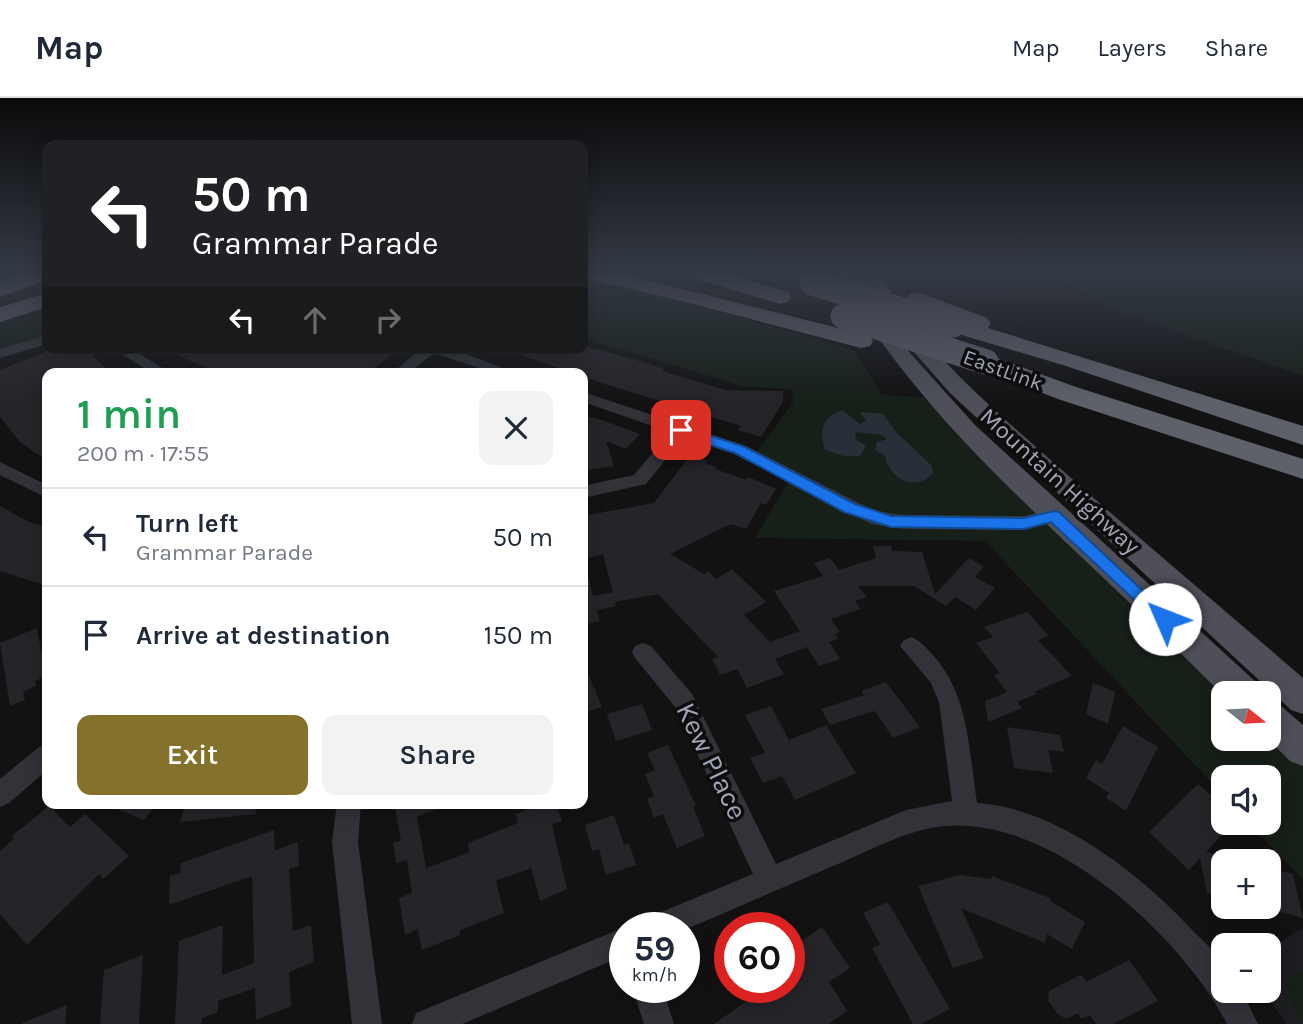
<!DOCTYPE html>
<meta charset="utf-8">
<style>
:root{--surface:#fff;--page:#f2f2f3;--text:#1f2937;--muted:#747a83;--line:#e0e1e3;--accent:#84722c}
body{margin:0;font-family:Karla,sans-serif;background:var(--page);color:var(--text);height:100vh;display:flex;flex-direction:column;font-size:26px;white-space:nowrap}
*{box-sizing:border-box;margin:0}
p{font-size:23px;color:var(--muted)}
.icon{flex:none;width:38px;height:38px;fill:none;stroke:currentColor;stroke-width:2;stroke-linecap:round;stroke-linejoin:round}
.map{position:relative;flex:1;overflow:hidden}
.sheet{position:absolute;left:42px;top:270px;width:546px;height:441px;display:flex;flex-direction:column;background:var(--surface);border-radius:14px;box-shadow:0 4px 18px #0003}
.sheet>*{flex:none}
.guide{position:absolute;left:42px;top:42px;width:546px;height:214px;border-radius:14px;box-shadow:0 4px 18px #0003;background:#202124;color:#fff;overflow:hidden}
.needle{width:46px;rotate:108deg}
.controls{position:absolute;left:1211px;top:583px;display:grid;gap:14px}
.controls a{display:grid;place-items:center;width:70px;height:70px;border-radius:14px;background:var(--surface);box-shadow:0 4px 18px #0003;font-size:35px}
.speed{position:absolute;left:609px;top:814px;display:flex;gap:14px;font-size:35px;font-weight:700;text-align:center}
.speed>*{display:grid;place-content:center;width:91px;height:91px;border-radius:50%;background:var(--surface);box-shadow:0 4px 18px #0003;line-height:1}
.speed small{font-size:18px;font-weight:400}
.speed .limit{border:10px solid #d22;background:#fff;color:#111}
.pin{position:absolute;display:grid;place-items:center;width:60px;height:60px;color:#fff;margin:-30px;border-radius:14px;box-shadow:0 4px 10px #0006}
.me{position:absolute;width:77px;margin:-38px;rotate:314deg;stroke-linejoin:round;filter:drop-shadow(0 0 5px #0008)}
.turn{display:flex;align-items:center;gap:24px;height:147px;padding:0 35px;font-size:32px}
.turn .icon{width:91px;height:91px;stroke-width:2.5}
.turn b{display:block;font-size:49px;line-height:60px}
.lanes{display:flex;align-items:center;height:66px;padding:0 35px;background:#0003;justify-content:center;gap:35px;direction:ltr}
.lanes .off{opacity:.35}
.round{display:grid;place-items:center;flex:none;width:74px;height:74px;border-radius:14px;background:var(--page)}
.headline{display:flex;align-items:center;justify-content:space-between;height:119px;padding:0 35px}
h1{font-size:42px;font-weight:600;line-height:52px;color:#1e9e55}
.cta{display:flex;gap:14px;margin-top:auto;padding:14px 35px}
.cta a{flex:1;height:80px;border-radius:14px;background:var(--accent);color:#fff;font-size:28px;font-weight:600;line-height:80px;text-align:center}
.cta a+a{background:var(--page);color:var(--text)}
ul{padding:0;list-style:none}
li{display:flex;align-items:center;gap:21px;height:98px;padding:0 35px;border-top:2px solid var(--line)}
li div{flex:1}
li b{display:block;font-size:26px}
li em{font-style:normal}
header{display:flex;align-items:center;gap:42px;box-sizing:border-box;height:98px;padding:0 35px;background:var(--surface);border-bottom:2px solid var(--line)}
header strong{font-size:33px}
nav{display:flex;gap:38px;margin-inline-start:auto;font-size:24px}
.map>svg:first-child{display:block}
.built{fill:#1d1e21}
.green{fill:#171f19}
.water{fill:#272f38}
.building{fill:#252428}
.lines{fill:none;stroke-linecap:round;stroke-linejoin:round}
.street{fill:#323339;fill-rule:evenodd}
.primary{fill:#4e4f58;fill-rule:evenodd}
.highway{fill:#5e606a;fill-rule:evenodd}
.highway-bridge{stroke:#5e606a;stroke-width:25}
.route{fill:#1a73e8;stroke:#114b97;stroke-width:2}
.labels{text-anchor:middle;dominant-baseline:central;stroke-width:7;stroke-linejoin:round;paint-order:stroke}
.far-street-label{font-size:21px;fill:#a1a5b6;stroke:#0d0d0e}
.street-label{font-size:24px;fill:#a1a5b6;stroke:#0d0d0e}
.near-street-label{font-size:28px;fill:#a1a5b6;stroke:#0d0d0e}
</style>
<header>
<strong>Map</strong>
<nav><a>Map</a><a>Layers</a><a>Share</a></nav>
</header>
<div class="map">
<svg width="1303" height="926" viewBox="0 0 1303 926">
<rect width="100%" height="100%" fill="#121213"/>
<!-- built -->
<path class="built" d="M1303,830V926H1286L1264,893L1269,892V851Z"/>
<!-- green -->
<g class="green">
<path d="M1050,175H1303V278L1109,210Z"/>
<path d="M583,182L678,202L854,252L882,297L935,300L1223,595V640H1269L1303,651V782L1249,725L1269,724V679H1223V697L985,443L755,440L791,379L753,359L793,305L792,291L742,288L583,240Z"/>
<path d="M47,201V241L0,256V217Z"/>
<path d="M1303,872V923C1294,910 1285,896 1289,881Z"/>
</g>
<!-- water -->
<path class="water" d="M842,312L860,326L867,322L860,316L861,314L883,316L896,334L932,368L933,375C915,395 890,381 885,358L875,352L877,344L887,341L882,337L856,334L855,341L866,348L860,358H844L825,352C820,333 820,321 842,312Z"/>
<!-- building -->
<g class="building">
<path d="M583,247L664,270L662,273L726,292L783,293V304L761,339L738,332L741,328L602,285L583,278V275H573L509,253L510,250H583Z"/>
<path d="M55,250H87L109,275H47V363L20,344L0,319V272Z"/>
<path d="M400,250L368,275H219L162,251Z"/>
<path d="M583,317L602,322L640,336L626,351L606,343L614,368L583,373Z"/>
<path d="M691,356L707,362L705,365L717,369L715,371L746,382L748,379L776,391L766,407L761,405L746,431L731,426L670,456L704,476L708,473L716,481L732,471L766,504L744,517L770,544L800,533L774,493L823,478L814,465L830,460L839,472L876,460L873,448H891L892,453L922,454L935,496L969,460L984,469L975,479L995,490L976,512L955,499L946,508L914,488H858L867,499L855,503L860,511L831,521L840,534L835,536L838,541L829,544L840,561L819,568L807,549L775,561L784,576L747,590L737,571L720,577L712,561L718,559L658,496L615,504L616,508L597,512L600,523L583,527V478L588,477L593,498L613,494L603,457L585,460L583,451V418L654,405Z"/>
<path d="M0,408L29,424L47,429V488L0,473Z"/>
<path d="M1027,514L1049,538L1038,542L1072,578L1034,594L1037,596L1017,604L1022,610L988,624L985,603L1007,594L994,577L1000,575L976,545L993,539L984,529Z"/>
<path d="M37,530L46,578L35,583L36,588L23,594L25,602L10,608L0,545Z"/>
<path d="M583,563L602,609L583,615Z"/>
<path d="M886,584L920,629L893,640L875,613L830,627L821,611L864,597L861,593Z"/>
<path d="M1093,585L1115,594L1108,626L1086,616Z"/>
<path d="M642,606L652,632L616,643L607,616Z"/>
<path d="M771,608L789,642L826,627L856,675L795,702L782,678L763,685L750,660L765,655L745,617Z"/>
<path d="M1123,628L1158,649L1126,713L1106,700L1109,695L1086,680L1096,662L1102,666Z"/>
<path d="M1007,629L1060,637L1064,654L1048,652L1053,675L1014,670Z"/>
<path d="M668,647L696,708L693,709L705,738L677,750L663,716L654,720L647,701L654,698L645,676L655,672L647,655Z"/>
<path d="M1198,686L1219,704L1216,706L1223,711V724H1234L1206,754L1223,758V799L1207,795L1200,760L1189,772L1149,734Z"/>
<path d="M103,705H157L144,722Z"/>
<path d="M186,705H255L256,716L180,724Z"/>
<path d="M394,705H450L417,719L426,770L470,754L468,745L518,725L516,716L546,705H556L562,723L552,726L567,791L540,803L531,770L496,783L504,815L460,832V837L422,852L418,831L405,837L399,800L412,795L407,762L396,765L393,745L401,743Z"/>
<path d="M49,708L70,729L85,716L129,758L103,781L99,776L27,847L0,816V753L14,741L12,738Z"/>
<path d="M614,717L624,747L629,745L636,767L606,777L599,751L592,753L585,727Z"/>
<path d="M274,732L275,752L298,744L299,768L289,771L293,833L311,827L314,864L289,874L291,908L256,922L255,890L218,903V914L202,920L201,926H175L179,843L223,827L222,877L254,865L252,778L169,807L170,778L180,775L181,765Z"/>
<path d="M1269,770L1293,776L1303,820L1269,811Z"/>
<path d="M960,777L991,781L992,778L1050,800V803L1085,824L1072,851L1047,836L1045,845L961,810L984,860L953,870L918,788Z"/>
<path d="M888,804L950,911L921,926H913L872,850L880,846L863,815Z"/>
<path d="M822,829L850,870L829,884L847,913L829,926H714L747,903L740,889H789V851Z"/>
<path d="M143,857L139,926H100L104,872Z"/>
<path d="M1129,862L1158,903L1113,926H1096L1090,917L1081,921L1078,915L1066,921L1058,916L1048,903L1049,893L1081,877L1086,884Z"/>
<path d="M67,907L65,926H22V925Z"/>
</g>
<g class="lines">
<!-- street -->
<g class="street">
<path d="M47,237V246L0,260V251Z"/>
<path d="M112,250H130L170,275H152Z"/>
<path d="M422,250H450L516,275H494L434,255L409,275H392Z"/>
<path d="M583,294L746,348L875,413L904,417L1024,418L1054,411L1060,413L1063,418L1060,423L1024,432L904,431L871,426L734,356L684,339L646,386L583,400V388L634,377L670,334L583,304Z"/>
<path d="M0,364L47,387V400L0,377Z"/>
<path d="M911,539C920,542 925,549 932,556C969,596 969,653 977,705C1057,710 1142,777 1194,834C1203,843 1217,854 1222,866C1225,873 1223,885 1223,892H1241L1258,926H1227C1182,838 1051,718 945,728C910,731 877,749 845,763C791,786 738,809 684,832V830H643L647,820L753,776L676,610L635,560L632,554L635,548L643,545L651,548L692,596L776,766L906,712L952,703L939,604L931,585L900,548L904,542Z"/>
<path d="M47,646V672L9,705L0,709V681L39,649Z"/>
<path d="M337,705H361L358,744L382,926H352L332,744Z"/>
<path d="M625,829V857L462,926H412L416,915Z"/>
<path d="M632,889H662L674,926H644Z"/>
</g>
<!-- primary -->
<g class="primary">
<path d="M837,175H857L909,254L976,328L1256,584L1261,595H1223V597C1180,555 1138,512 1094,471C995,377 906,295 837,175Z"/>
<path d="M859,175H879C922,252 989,307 1054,365C1136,438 1220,508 1303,580V616L1291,612L950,295L892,229Z"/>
<path d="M1269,603L1281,608L1303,627V668L1290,663L1267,640Z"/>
</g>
<!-- highway -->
<g class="highway">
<path d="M26,175H47V182L0,199V184Z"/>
<path d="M583,175H618L870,238L873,243L870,248L861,250L682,203L583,180Z"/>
<path d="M691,175H725L788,194L791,199L788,204L780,206L694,180Z"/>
<path d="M918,194L987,220L991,225L988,230L1303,328V347L1066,268L945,232L941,227L948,221L910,206L907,201L910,196Z"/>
<path d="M47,195V209L0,224V209Z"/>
<path d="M986,256L1076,289L1303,361V381L1058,301L977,269L973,264L977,259Z"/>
</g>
<!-- highway-bridge -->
<g class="highway-bridge">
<path d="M812,185L953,227"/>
<path d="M843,218L986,264"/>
</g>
</g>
<!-- sky -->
<linearGradient id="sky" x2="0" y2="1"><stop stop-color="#0a0a0a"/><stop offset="0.57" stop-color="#333944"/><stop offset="1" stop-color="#333944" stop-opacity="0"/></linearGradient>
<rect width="1303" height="305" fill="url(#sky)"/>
<!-- route -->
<path class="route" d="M681,328L745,349L855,406L891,418L1024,420L1054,413L1059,414L1173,521L1171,525H1159L1051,424L1024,431L891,429L844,414L735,355L677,336L675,332Z"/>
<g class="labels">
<!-- far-street labels -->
<g class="far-street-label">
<text transform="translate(1003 272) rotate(20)">EastLink</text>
</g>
<!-- street labels -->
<g class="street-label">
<text transform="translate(1060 383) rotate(42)">Mountain Highway</text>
</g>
<!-- near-street labels -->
<g class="near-street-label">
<text transform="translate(712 663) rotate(64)">Kew Place</text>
</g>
</g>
</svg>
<div class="controls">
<a><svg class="needle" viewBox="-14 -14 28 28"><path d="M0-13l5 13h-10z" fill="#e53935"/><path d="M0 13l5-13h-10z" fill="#747a83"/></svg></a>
<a><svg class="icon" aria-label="sound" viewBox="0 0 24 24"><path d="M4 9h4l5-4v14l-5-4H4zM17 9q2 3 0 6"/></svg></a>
<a>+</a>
<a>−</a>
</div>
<div class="speed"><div>59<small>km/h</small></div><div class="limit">60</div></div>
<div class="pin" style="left:681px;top:332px;background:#d93025"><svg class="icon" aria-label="arrive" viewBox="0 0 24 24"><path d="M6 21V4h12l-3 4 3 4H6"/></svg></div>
<svg class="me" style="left:1165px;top:521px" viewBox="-20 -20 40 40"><circle r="19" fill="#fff"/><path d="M0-13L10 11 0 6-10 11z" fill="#1a73e8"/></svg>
<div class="guide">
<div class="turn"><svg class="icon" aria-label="left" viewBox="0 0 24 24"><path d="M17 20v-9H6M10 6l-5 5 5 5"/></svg><div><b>50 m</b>Grammar Parade</div></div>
<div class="lanes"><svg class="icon" aria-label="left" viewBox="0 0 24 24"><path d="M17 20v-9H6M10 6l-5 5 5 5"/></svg><svg class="icon off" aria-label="ahead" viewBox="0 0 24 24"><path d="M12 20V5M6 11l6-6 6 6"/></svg><svg class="icon off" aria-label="right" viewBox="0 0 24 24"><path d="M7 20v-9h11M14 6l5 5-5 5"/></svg></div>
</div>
<section class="sheet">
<div class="headline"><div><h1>1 min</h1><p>200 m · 17:55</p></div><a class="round"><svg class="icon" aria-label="close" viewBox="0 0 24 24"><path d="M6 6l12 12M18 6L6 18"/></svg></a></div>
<ul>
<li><svg class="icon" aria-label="left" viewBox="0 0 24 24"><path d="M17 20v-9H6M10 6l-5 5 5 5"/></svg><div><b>Turn left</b><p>Grammar Parade</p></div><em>50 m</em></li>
<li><svg class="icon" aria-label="arrive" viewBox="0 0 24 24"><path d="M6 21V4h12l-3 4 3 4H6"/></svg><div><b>Arrive at destination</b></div><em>150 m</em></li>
</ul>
<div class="cta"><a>Exit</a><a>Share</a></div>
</section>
</div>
